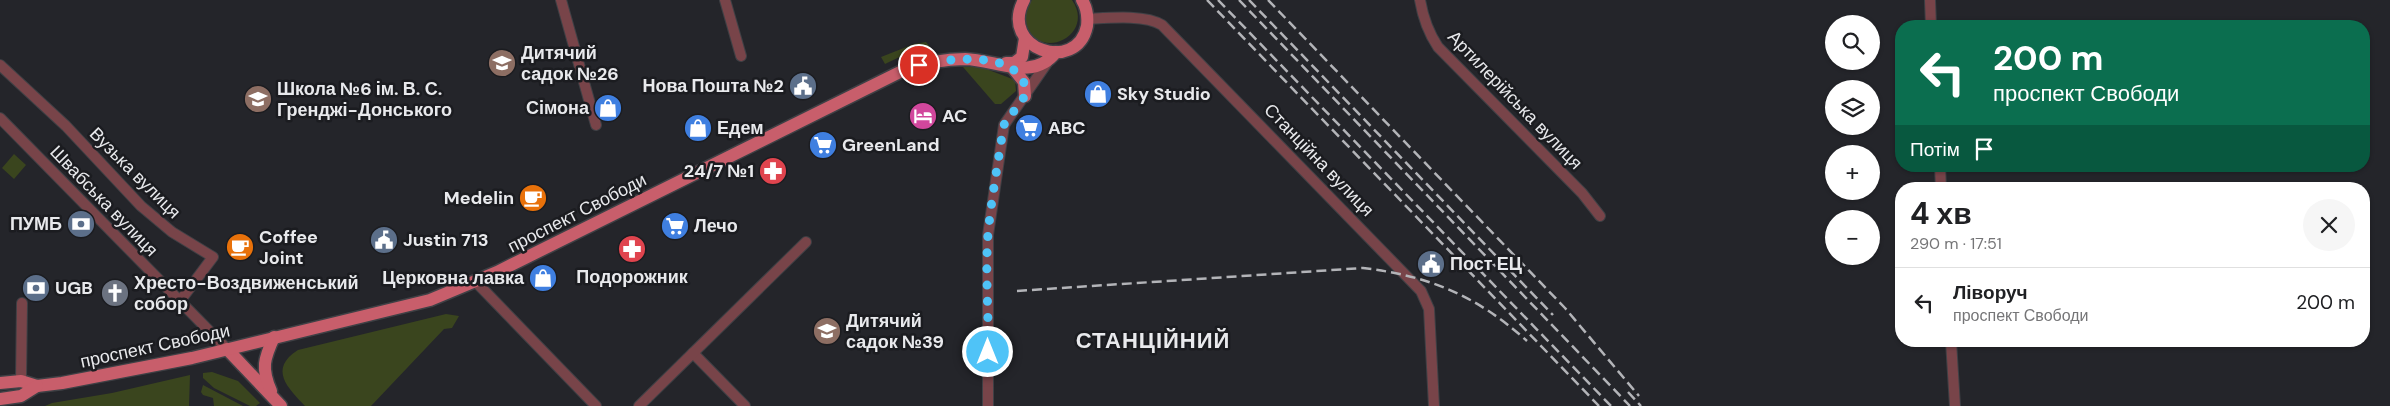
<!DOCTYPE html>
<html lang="uk">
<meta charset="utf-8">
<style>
:root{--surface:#fff;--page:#f6f6f6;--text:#202124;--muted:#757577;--line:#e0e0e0}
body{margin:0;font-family:"DM Sans",sans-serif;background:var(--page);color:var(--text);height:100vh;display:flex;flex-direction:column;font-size:19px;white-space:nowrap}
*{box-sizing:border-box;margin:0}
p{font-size:16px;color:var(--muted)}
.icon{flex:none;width:28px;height:28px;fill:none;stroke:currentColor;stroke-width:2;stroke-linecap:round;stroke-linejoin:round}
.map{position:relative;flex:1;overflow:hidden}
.panel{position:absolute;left:1895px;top:182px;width:475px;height:165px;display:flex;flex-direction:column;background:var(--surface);border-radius:20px;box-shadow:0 1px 4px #0004}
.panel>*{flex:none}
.guide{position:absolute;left:1895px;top:20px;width:475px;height:152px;border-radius:20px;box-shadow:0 1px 4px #0004;background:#0b6e4f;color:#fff;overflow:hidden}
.tools{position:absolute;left:1825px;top:15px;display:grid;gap:10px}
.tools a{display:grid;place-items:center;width:55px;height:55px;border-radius:50%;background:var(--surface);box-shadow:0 1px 4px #0004;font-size:25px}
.pin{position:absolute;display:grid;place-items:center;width:42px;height:42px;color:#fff;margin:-21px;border:2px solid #fff;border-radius:50%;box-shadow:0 1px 5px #0007}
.me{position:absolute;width:55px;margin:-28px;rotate:0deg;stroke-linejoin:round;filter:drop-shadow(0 0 4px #0008)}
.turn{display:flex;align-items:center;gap:18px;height:105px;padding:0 15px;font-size:22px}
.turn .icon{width:65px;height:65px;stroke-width:2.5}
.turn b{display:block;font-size:35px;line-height:42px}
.then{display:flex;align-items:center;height:48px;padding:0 15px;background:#0003;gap:10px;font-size:19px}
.round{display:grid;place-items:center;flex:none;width:52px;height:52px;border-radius:26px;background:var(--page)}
.head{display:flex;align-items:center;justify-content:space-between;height:85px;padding:0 15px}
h1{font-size:30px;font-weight:700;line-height:38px}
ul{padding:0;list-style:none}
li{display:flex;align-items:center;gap:15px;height:70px;padding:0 15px;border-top:1px solid var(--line)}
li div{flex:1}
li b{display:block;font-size:19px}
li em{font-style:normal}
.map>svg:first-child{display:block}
.green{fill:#3a451e}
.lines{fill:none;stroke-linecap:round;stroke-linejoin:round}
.minor-casing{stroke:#3f4045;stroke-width:12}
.major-casing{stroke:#3f4045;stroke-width:15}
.minor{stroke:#784449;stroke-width:10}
.major{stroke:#c85e6b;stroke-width:12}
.rail{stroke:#b3b4b8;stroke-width:2.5;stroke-dasharray:10 5;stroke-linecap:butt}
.route{stroke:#4fc3f7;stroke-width:9;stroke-dasharray:0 16.2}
.labels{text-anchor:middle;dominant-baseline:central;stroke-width:5;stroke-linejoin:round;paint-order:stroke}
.poi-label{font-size:18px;font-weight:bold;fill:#e8e9ec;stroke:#1b1c20;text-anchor:start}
.street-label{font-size:18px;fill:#e8e9ec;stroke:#1b1c20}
.district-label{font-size:22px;font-weight:bold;letter-spacing:1px;fill:#e8e9ec;stroke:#1b1c20}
</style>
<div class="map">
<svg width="2390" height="406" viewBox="0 0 2390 406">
<rect width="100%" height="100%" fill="#24252a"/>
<!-- green -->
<g class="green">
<path d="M1032,0H1072C1096,35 1040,62 1027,26C1024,17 1026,8 1032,0Z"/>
<path d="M926,42L930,47L914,50L885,64L881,57L914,44Z"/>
<path d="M963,67H981L1015,80L1016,91L1001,104H995Z"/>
<path d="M14,154L26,165L14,179L2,168Z"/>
<path d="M446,314L459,316L452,328L444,329L371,406H305C288,388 268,369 298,350Z"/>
<path d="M212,372L238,381L260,403L256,406H250L214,388L203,378V373Z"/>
<path d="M190,375L189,406H45L52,403L112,393Z"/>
<path d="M203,385L243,406H214L213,398L203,395L201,392Z"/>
</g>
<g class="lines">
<defs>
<g id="minor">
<path d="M561,0L596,125"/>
<path d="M725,0L741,56"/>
<path d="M1420,0C1423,18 1428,32 1438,47L1582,193L1600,216"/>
<path d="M1930,0L1931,26"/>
<path d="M1088,19C1107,18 1145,14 1162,25L1421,291L1429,309L1434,406"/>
<path d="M0,65L66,126L141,206L172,232L213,257L180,301"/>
<path d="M0,118L227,349"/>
<path d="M1940,166L1941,189"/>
<path d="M476,282L596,406"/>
<path d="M1951,341L1955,406"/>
<path d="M693,353L745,406"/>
<path d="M21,381L22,303"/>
<path d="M639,406L806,242"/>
<path d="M988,406V235L1004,125L1047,63"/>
</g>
<g id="major">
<path d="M1024,0C998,49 1077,75 1087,26C1088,17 1087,8 1082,0"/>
<path d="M1006,63H1014L1022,57L1025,38"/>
<path d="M1012,67L1024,82L1025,96"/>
<path d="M227,349L281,406"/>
<path d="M0,383L21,381L37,386L62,383L192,358L430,300L497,272L904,70C924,63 944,59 965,59C997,60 1033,82 1056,52"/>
<path d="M271,391C261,368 264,359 274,337"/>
<path d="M0,399L21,396L37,386"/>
</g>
</defs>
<!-- minor casing -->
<use href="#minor" class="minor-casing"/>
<!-- major casing -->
<use href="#major" class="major-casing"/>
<!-- minor -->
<use href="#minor" class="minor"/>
<!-- major -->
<use href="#major" class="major"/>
<!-- rail -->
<g class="rail">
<path d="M1207,0L1599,406"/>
<path d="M1218,0L1611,406"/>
<path d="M1239,0L1630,406"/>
<path d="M1249,0L1553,315"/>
<path d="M1268,0L1565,308L1639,396"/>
<path d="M1017,291L1363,268C1430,276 1477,296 1527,341"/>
<path d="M1628,392L1641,406"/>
</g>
</g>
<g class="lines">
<!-- route -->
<path class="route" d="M919,65C946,59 1011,50 1024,83C1031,100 1010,111 1004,125C1003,128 1003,133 1002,136C997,169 991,202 988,234C985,273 989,313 988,352"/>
</g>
<!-- icons -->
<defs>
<symbol id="school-disc" viewBox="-11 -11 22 22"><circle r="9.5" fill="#8d6e63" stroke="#1b1c20"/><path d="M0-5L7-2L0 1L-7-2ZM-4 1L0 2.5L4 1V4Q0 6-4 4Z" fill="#fff"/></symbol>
<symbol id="civic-disc" viewBox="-11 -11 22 22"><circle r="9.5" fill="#5c6f8a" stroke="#1b1c20"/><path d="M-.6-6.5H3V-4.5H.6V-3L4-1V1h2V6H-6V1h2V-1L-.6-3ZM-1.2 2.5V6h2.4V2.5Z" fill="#fff"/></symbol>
<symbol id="shop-disc" viewBox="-11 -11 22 22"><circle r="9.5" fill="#3f7fe0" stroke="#1b1c20"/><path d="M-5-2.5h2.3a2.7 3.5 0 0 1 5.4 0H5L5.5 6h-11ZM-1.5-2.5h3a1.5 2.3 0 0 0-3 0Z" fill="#fff"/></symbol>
<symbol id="hotel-disc" viewBox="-11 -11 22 22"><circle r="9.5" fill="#d1479c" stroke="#1b1c20"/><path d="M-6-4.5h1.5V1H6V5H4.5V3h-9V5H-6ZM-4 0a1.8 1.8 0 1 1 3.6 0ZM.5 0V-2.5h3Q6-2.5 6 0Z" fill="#fff"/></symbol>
<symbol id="supermarket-disc" viewBox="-11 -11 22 22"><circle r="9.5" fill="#3f7fe0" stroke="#1b1c20"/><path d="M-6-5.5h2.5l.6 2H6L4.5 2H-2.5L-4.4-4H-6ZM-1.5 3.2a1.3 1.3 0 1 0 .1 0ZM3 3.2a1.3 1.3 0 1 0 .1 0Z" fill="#fff"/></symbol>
<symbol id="pharmacy-disc" viewBox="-11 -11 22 22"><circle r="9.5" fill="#e0444e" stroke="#1b1c20"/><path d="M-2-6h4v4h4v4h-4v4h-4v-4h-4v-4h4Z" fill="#fff"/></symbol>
<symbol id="cafe-disc" viewBox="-11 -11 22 22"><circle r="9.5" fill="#e8710a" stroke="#1b1c20"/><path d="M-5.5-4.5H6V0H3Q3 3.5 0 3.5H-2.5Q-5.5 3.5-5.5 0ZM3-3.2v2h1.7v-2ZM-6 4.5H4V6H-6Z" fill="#fff"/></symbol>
<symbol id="bank-disc" viewBox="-11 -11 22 22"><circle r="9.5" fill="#5c6f8a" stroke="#1b1c20"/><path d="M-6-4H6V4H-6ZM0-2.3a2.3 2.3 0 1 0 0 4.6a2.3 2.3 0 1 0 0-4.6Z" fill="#fff"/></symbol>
<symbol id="church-disc" viewBox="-11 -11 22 22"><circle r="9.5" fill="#6b7280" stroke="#1b1c20"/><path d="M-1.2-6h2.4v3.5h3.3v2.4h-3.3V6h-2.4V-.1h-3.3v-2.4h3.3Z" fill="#fff"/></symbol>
</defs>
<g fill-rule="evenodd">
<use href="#school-disc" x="486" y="47" width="32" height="32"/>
<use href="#civic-disc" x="787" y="70" width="32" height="32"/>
<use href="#shop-disc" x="1082" y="78" width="32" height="32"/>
<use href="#school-disc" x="242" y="83" width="32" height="32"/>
<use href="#shop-disc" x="592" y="92" width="32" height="32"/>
<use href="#hotel-disc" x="907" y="100" width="32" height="32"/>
<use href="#shop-disc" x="682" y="112" width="32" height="32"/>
<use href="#supermarket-disc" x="1013" y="112" width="32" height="32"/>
<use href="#supermarket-disc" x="807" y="129" width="32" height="32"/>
<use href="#pharmacy-disc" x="757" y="155" width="32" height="32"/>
<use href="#cafe-disc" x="517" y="182" width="32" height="32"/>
<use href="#bank-disc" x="65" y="208" width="32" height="32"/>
<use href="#supermarket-disc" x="659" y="210" width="32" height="32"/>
<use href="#civic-disc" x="368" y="224" width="32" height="32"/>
<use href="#cafe-disc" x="224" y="231" width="32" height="32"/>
<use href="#pharmacy-disc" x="616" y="233" width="32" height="32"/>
<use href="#civic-disc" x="1415" y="248" width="32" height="32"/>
<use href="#shop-disc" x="527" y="262" width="32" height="32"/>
<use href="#bank-disc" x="20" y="272" width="32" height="32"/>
<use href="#church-disc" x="99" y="277" width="32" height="32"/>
<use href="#school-disc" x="811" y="315" width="32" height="32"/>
</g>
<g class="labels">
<!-- poi labels -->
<g class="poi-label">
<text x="521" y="53">Дитячий<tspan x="521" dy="21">садок №26</tspan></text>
<text x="784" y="86" text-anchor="end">Нова Пошта №2</text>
<text x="277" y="89">Школа №6 ім. В. С.<tspan x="277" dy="21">Гренджі-Донського</tspan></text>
<text x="1117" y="94">Sky Studio</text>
<text x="589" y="108" text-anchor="end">Сімона</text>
<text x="942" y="116">AC</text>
<text x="717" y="128">Едем</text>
<text x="1048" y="128">ABC</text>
<text x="842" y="145">GreenLand</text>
<text x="754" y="171" text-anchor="end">24/7 №1</text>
<text x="514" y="198" text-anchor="end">Medelin</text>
<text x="62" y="224" text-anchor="end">ПУМБ</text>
<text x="694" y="226">Лечо</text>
<text x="259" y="237">Coffee<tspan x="259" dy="21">Joint</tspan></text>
<text x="403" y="240">Justin 713</text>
<text x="1450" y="264">Пост ЕЦ</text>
<text x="632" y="277" text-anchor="middle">Подорожник</text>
<text x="524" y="278" text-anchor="end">Церковна лавка</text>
<text x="134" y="283">Хресто-Воздвиженський<tspan x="134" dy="21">собор</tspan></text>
<text x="55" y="288">UGB</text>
<text x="846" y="321">Дитячий<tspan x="846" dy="21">садок №39</tspan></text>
</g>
<!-- street labels -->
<g class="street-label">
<text transform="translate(1515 100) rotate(46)">Артилерійська вулиця</text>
<text transform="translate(1319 160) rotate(46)">Станційна вулиця</text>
<text transform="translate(135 173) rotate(45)">Вузька вулиця</text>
<text transform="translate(104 201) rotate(46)">Швабська вулиця</text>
<text transform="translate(577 213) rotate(-27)">проспект Свободи</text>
<text transform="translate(155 346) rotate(-12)">проспект Свободи</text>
</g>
<!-- district labels -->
<g class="district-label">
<text x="1153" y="340">СТАНЦІЙНИЙ</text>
</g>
</g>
</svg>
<div class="tools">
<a><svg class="icon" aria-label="search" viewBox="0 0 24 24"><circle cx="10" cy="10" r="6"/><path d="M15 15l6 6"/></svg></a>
<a><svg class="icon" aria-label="layers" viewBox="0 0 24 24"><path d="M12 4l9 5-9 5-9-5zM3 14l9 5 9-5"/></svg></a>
<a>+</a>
<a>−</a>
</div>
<div class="pin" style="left:919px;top:65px;background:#d93025"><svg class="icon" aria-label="arrive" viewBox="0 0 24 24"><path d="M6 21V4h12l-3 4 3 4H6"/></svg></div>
<svg class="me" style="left:988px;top:352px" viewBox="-20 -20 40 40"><circle r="17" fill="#4fc3f7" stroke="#fff" stroke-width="3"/><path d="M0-11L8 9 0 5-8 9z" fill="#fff"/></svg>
<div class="guide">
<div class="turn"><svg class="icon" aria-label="left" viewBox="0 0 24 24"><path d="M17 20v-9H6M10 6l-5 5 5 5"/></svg><div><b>200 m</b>проспект Свободи</div></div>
<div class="then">Потім<svg class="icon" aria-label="arrive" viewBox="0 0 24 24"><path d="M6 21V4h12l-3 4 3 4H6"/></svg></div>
</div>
<section class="panel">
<div class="head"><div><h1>4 хв</h1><p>290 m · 17:51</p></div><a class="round"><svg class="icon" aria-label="close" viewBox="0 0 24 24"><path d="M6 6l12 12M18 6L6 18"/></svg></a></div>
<ul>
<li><svg class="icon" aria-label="left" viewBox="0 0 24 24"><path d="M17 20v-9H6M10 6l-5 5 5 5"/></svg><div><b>Ліворуч</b><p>проспект Свободи</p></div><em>200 m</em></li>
</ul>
</section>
</div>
